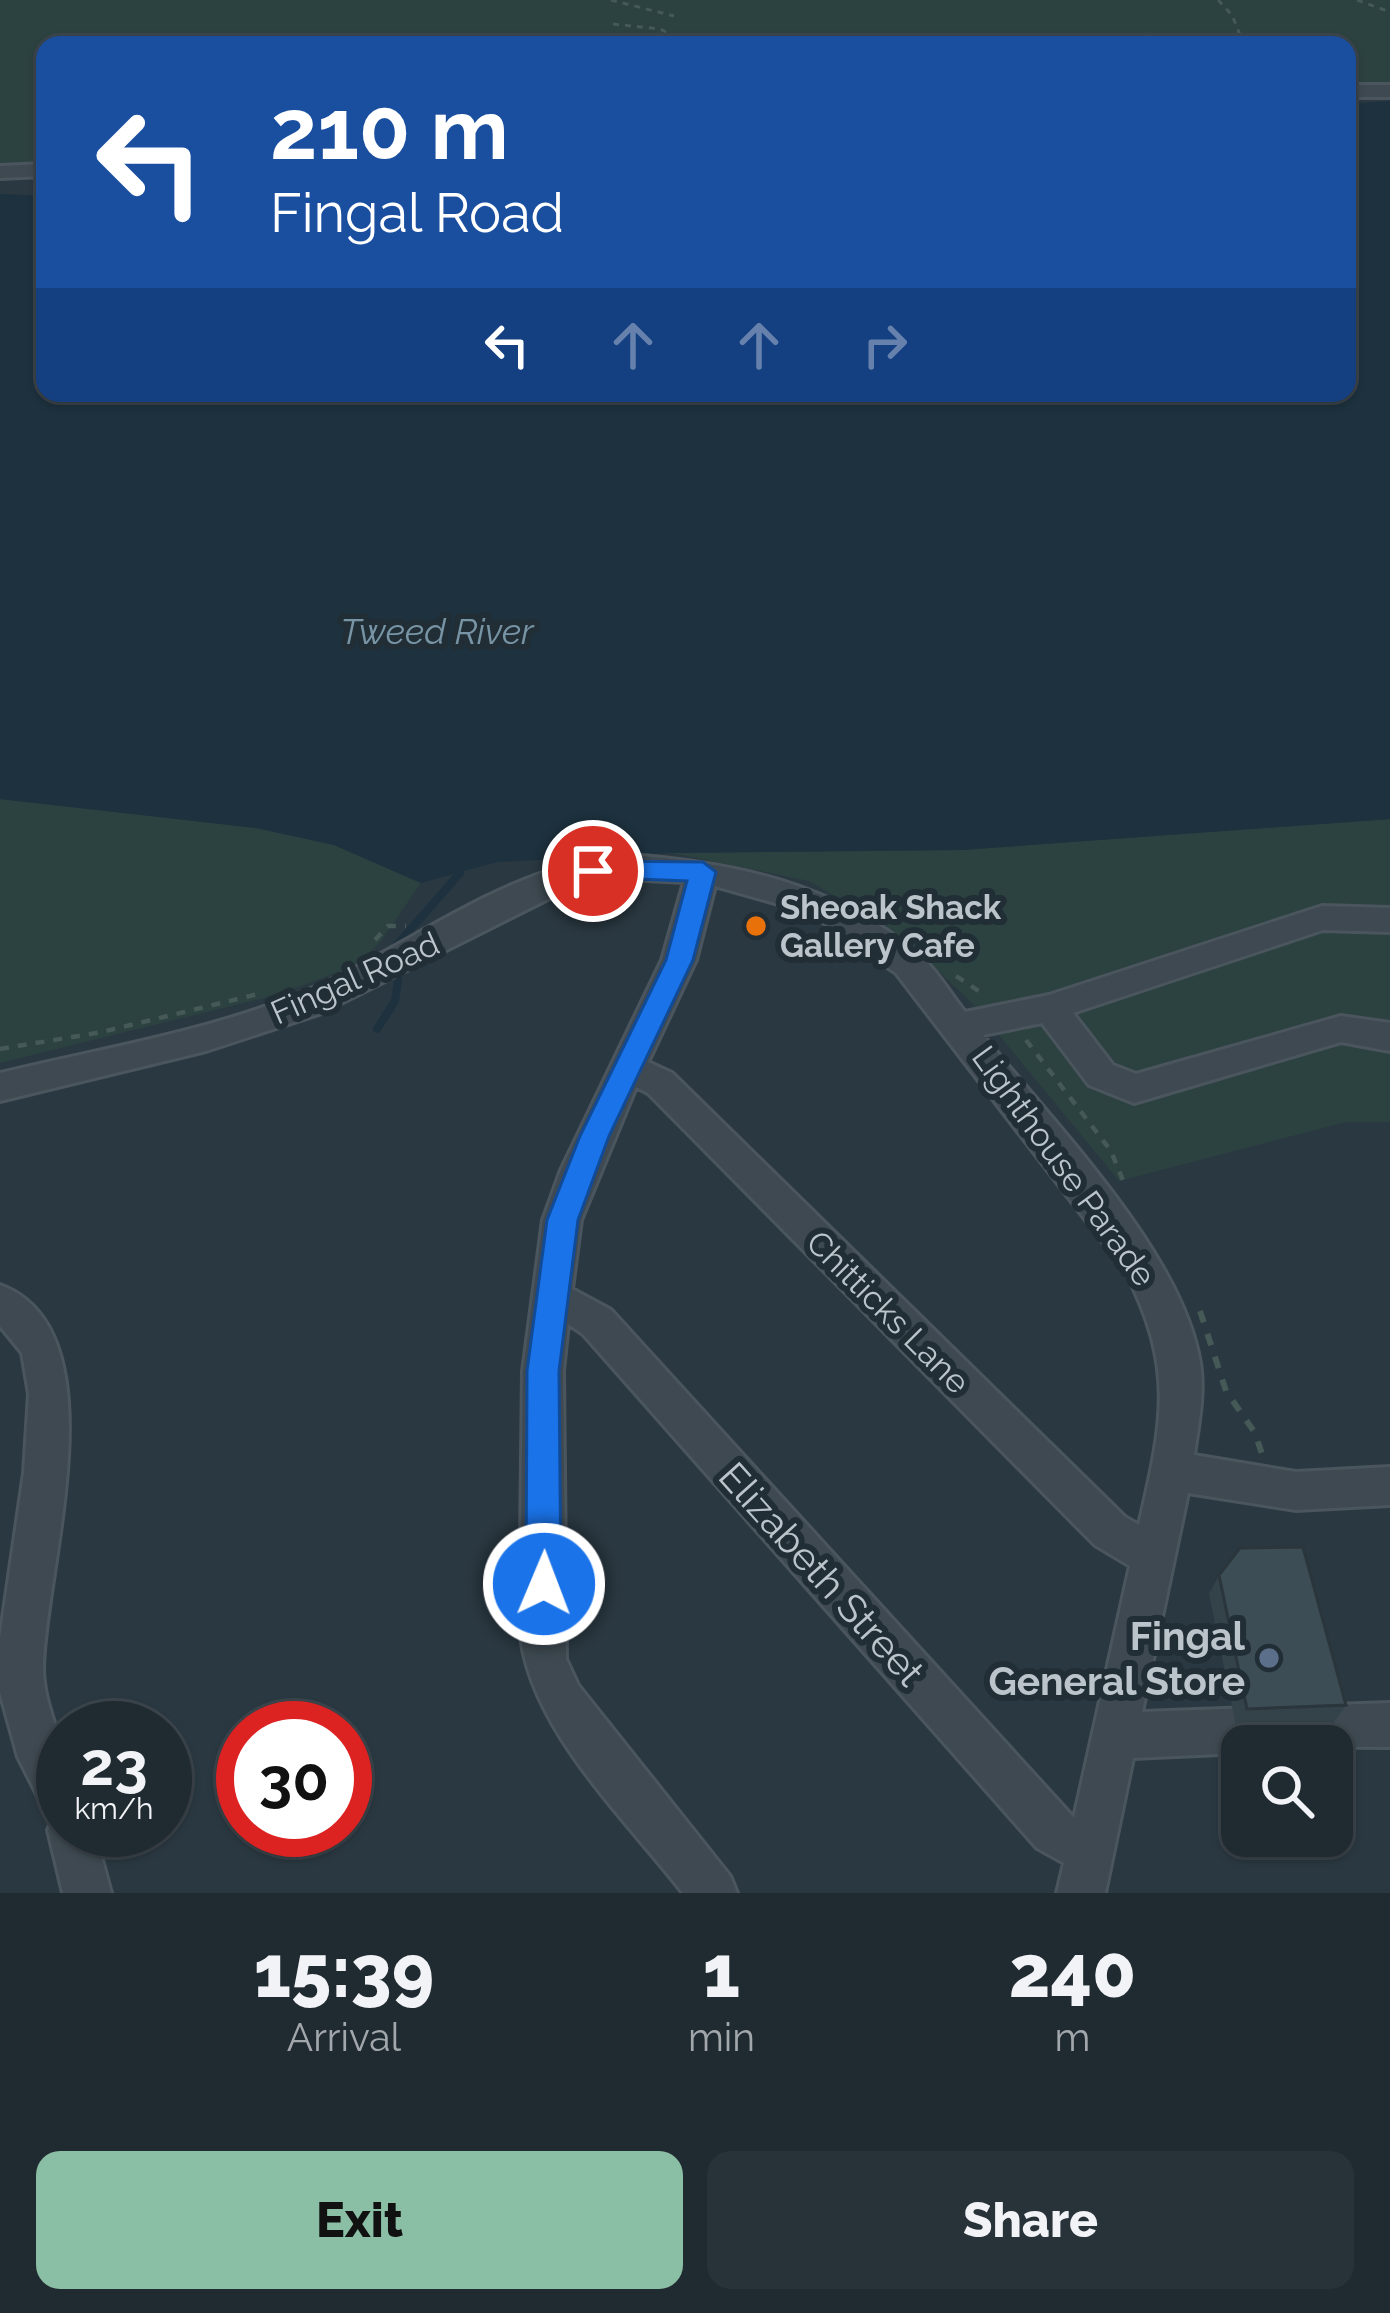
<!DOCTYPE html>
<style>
:root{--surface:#202a31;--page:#283239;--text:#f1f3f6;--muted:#a2a7ab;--line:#3d464d;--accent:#8abfa5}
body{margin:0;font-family:Raleway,sans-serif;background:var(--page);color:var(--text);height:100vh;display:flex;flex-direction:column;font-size:45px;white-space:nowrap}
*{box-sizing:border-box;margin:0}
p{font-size:39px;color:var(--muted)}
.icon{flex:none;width:66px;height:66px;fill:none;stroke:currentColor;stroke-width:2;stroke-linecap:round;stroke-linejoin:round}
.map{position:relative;height:1893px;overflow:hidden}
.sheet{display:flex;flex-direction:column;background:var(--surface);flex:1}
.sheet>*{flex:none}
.hud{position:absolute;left:36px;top:36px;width:1320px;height:366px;border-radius:24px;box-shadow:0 3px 9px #0004,0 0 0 3px var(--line);background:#1a4fa0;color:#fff;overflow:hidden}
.tools{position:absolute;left:1221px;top:1725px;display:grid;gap:24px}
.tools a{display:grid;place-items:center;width:132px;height:132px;border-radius:24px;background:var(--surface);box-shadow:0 3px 9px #0004,0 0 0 3px var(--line);font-size:60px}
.speed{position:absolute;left:36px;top:1701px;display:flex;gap:24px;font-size:60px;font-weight:700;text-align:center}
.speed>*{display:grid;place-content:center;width:156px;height:156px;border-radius:50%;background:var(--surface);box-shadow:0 3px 9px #0004,0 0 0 3px var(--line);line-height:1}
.speed small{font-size:30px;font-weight:400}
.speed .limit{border:18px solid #d22;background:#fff;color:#111}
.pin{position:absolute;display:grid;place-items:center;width:102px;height:102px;color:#fff;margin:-51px;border:6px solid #fff;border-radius:50%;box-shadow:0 3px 12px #0007}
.me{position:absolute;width:132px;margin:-66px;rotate:1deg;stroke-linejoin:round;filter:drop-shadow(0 0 9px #0008)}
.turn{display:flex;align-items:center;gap:42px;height:252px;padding:0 36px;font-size:54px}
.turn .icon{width:156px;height:156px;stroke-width:2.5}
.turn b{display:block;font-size:84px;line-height:102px}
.lanes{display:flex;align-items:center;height:114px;padding:0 36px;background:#0003;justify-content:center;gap:60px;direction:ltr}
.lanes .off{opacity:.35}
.eta{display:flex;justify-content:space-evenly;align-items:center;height:204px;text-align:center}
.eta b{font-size:72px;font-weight:800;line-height:84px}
.cta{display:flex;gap:24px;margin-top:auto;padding:24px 36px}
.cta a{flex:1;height:138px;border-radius:24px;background:var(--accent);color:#111;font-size:48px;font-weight:800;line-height:138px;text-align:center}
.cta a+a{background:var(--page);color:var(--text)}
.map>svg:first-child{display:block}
.green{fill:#2c4240}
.water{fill:#1d313e}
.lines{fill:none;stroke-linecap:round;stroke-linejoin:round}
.stream{stroke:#1d313e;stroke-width:8}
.minor-casing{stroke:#4a555d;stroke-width:6}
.path-far2{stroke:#455957;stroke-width:3;stroke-dasharray:6 6;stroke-linecap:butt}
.path-far1{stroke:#455957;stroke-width:4.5;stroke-dasharray:9 9;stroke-linecap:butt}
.path{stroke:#455957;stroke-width:6;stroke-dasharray:12 12;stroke-linecap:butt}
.minor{fill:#3e4951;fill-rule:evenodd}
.wall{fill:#34424a}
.building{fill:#3c4d56;stroke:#2a363c;stroke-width:3}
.route{fill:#1a73e8;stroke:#114b97;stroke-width:3}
.food-dot{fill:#e8710a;stroke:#222e36;stroke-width:4.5}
.service-dot{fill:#5c6f8a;stroke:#222e36;stroke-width:4.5}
.labels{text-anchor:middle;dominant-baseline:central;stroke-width:12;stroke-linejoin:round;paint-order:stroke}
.poi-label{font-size:33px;font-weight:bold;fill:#bbc4cb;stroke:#222e36;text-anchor:start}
.street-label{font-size:33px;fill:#bbc4cb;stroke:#222e36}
.water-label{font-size:36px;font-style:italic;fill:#7895a6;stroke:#222e36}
.near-street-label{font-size:39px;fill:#bbc4cb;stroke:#222e36}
.near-poi-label{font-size:39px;font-weight:bold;fill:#bbc4cb;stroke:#222e36;text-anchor:end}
</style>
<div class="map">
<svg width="1390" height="1893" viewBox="0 0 1390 1893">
<rect width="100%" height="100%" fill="#2a3841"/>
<!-- green -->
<g class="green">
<path d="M0,0H1390V87H1347V45H45V162L0,164Z"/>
<path d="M0,799L256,828L334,845L421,883L381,941L357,965L280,994L0,1063Z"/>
<path d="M1390,819V1122H1346L1119,1181L976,1007L907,941L809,881L672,853L962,850Z"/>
</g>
<!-- water -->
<path class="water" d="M1390,101V819L962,850L672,853L497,862L421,883L334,845L256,828L0,799V194L45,196V393H1347V104Z"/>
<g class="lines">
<!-- stream -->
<g class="stream">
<path d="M396,946L460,873"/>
<path d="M377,1029L395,1001L398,980"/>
</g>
<defs>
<g id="minor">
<rect x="1347" y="85" width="43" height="12"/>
<path d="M45,164V176L0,178V166Z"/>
<path d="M629,855C736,863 833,883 917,953C936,969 950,993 965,1012L1049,995L1322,906L1390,908V932L1323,930L1073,1013L1113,1065L1136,1074L1341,1016L1390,1023V1051L1341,1042L1134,1103L1089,1085L1042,1023L983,1035C1053,1123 1182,1252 1200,1363C1205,1393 1198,1426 1194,1455L1296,1472L1390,1467V1505L1296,1510L1188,1493L1142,1712L1390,1703V1747L1242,1746V1753L1133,1758L1105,1893H1057L1064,1863L1037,1848L583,1334L568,1324L563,1371L566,1659L578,1685L730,1876L737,1893H683C625,1818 525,1724 520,1626L523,1371L543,1220L561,1170L662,960L684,882L629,879L568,889L319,1014L206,1051L0,1101V1073C100,1049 206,1032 301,993C389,957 467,896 557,868C580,861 605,859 629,855ZM715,886L810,913L896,973L1125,1271C1175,1368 1163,1421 1139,1525L1125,1517L672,1073L648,1062L696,960ZM636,1087L648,1093L1095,1545L1130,1566L1074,1818L611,1310L572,1289L581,1220Z"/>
<path d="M0,1285C123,1330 44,1571 43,1668C43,1701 58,1726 63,1757C67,1780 63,1807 63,1830H94L111,1893H63L48,1830L51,1822L18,1757L0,1692V1638L24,1473L29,1394L22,1353L0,1326Z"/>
</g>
</defs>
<!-- minor casing -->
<use href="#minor" class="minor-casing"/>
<!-- path-far2 -->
<g class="path-far2">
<path d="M611,0L674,16"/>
<path d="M1218,0L1232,15L1244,45"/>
<path d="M1357,0L1390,12"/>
<path d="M613,24L660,29L692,45"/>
<path d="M1148,33L1153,45"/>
</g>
<!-- path-far1 -->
<g class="path-far1">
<path d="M375,940L388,926H406"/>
<path d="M956,976L986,996"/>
<path d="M1026,1040L1111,1151L1126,1188"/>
<path d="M0,1049L102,1032L258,994"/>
</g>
<!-- path -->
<path class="path" d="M1200,1311L1226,1391L1255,1433L1263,1457"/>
<!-- minor -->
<use href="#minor" class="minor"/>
</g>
<!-- wall -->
<path class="wall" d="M1219,1575L1346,1705L1333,1723L1236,1726L1209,1594Z"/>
<!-- building -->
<path class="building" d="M1303,1547L1346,1705L1247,1709L1219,1575L1240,1548Z"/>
<!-- route -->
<path class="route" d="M593,861L703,862L716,872L693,960L609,1136L578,1220L559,1371L561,1584L556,1596L544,1601L531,1596L526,1584L527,1371L547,1220L580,1136L666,960L687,881L584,877L580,871Z"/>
<!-- markers -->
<circle class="food-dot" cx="756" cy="926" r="12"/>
<circle class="service-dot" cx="1269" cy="1658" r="12"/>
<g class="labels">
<!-- poi labels -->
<g class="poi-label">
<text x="780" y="907">Sheoak Shack<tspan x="780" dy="38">Gallery Cafe</tspan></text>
</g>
<!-- street labels -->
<g class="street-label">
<text transform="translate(355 978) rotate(-24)">Fingal Road</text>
<text transform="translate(1064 1166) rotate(54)">Lighthouse Parade</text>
<text transform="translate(888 1312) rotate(45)">Chitticks Lane</text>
</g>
<!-- water labels -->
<g class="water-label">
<text x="437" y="631">Tweed River</text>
</g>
<!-- near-street labels -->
<g class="near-street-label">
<text transform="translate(822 1574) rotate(48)">Elizabeth Street</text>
</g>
<!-- near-poi labels -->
<g class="near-poi-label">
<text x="1245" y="1636">Fingal<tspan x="1245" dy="45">General Store</tspan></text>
</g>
</g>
</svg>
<div class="tools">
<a><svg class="icon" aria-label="search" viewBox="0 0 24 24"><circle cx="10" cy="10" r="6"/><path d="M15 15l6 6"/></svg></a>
</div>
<div class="speed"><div>23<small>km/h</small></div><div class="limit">30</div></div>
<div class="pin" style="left:593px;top:871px;background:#d93025"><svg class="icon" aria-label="arrive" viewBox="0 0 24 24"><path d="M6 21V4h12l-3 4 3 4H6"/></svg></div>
<svg class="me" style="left:544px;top:1584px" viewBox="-20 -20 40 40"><circle r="17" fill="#1a73e8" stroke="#fff" stroke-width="3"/><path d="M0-11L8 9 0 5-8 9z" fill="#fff"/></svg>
<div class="hud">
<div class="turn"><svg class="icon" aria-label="left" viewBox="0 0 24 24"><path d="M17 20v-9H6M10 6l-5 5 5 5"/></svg><div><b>210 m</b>Fingal Road</div></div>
<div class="lanes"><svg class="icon" aria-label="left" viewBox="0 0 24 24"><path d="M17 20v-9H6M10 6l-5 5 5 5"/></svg><svg class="icon off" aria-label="ahead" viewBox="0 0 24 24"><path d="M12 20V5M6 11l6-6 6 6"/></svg><svg class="icon off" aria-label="ahead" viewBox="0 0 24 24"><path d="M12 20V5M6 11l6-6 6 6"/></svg><svg class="icon off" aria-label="right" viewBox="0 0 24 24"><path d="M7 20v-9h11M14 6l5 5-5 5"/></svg></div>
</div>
</div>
<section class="sheet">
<div class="eta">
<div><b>15:39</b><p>Arrival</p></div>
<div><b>1</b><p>min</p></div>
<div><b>240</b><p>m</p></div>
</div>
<div class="cta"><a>Exit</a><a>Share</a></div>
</section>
